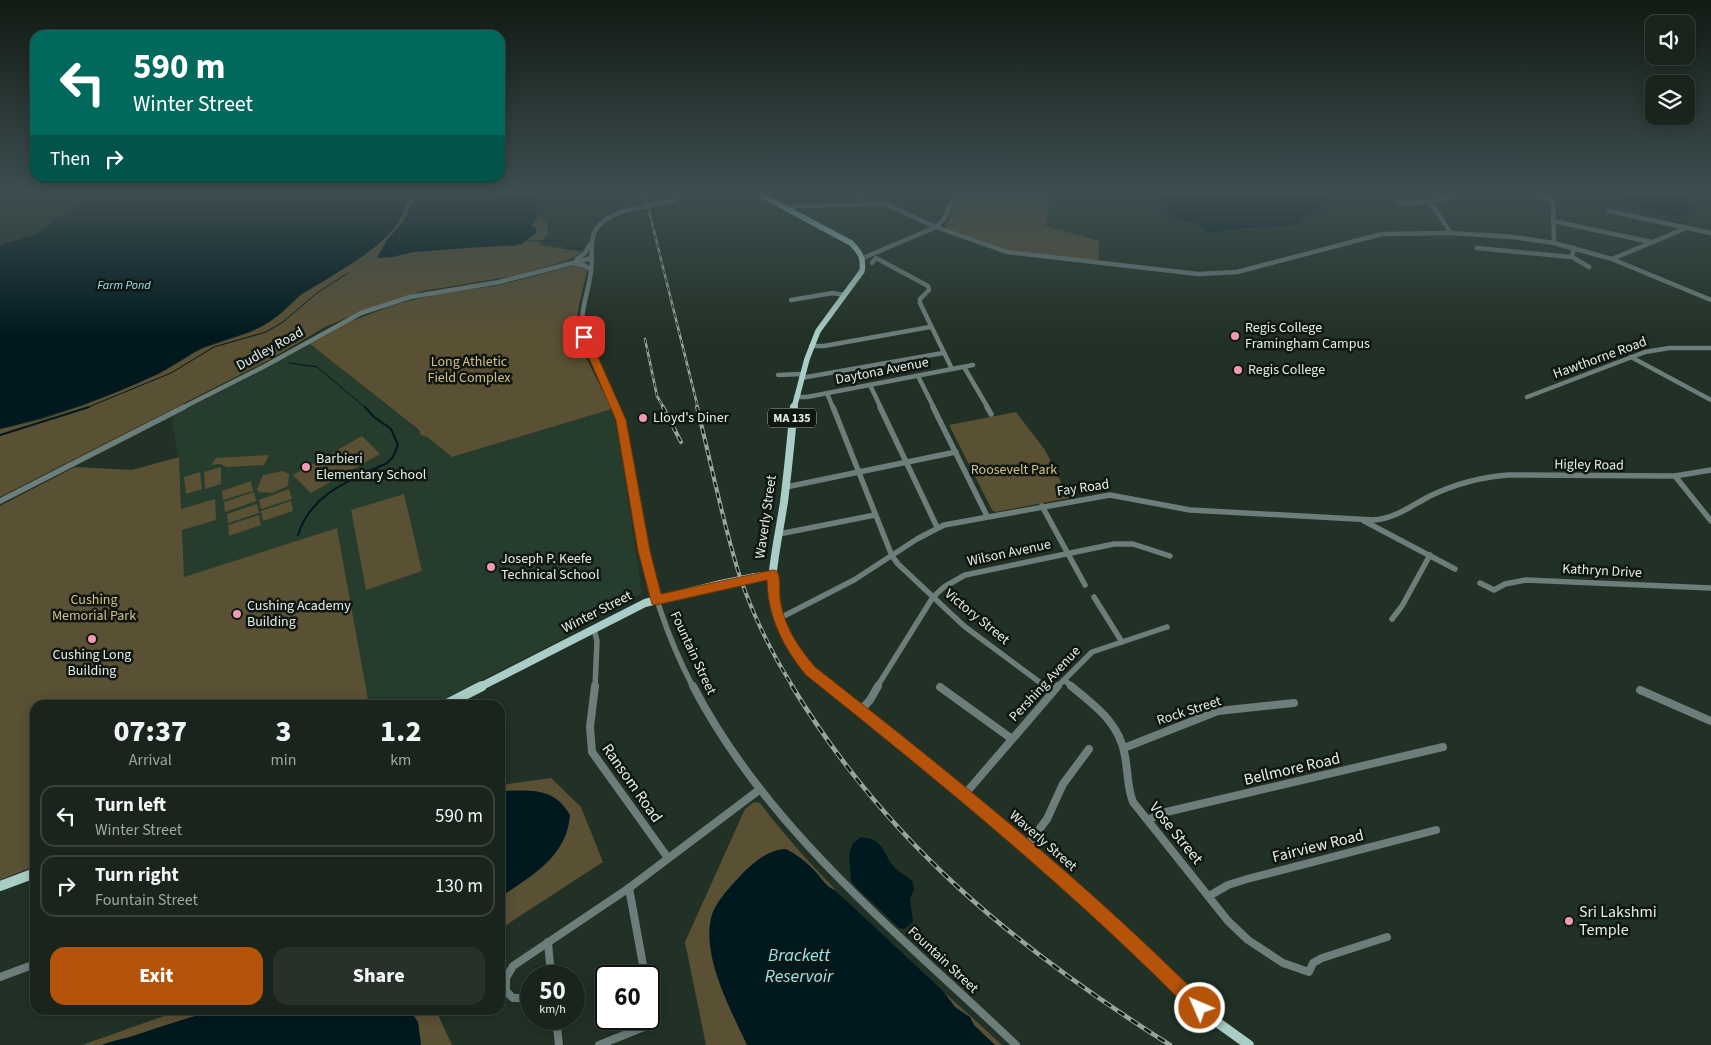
<!DOCTYPE html>
<style>
:root{--surface:#19251c;--page:#263129;--text:#f1f3f6;--muted:#9fa5a3;--line:#37423b;--accent:#b45309}
body{margin:0;font-family:"Source Sans 3",sans-serif;background:var(--page);color:var(--text);height:100vh;display:flex;flex-direction:column;font-size:19px;white-space:nowrap}
*{box-sizing:border-box;margin:0}
p{font-size:16px;color:var(--muted)}
.icon{flex:none;width:28px;height:28px;fill:none;stroke:currentColor;stroke-width:2;stroke-linecap:round;stroke-linejoin:round}
.map{position:relative;flex:1;overflow:hidden}
.panel{position:absolute;left:30px;top:700px;width:475px;height:315px;display:flex;flex-direction:column;background:var(--surface);border-radius:15px;box-shadow:0 2px 12px #0003,0 0 0 1px var(--line)}
.panel>*{flex:none}
.hud{position:absolute;left:30px;top:30px;width:475px;height:152px;border-radius:15px;box-shadow:0 2px 12px #0003,0 0 0 1px var(--line);background:#00695c;color:#fff;overflow:hidden}
.tools{position:absolute;left:1645px;top:15px;display:grid;gap:10px}
.tools a{display:grid;place-items:center;width:50px;height:50px;border-radius:10px;background:var(--surface);box-shadow:0 2px 12px #0003,0 0 0 1px var(--line);font-size:25px}
.speed{position:absolute;left:520px;top:965px;display:flex;gap:10px;font-size:25px;font-weight:700;text-align:center}
.speed>*{display:grid;place-content:center;width:65px;height:65px;border-radius:50%;background:var(--surface);box-shadow:0 2px 12px #0003,0 0 0 1px var(--line);line-height:1}
.speed small{font-size:12px;font-weight:400}
.speed .limit{border:2px solid #111;border-radius:8px;background:#fff;color:#111}
.pin{position:absolute;display:grid;place-items:center;width:42px;height:42px;color:#fff;margin:-21px;border-radius:10px;box-shadow:0 2px 8px #0006}
.me{position:absolute;width:55px;margin:-28px;rotate:315deg;stroke-linejoin:round;filter:drop-shadow(0 0 4px #0008)}
.turn{display:flex;align-items:center;gap:18px;height:105px;padding:0 20px;font-size:22px}
.turn .icon{width:65px;height:65px;stroke-width:2.5}
.turn b{display:block;font-size:35px;line-height:42px}
.then{display:flex;align-items:center;height:48px;padding:0 20px;background:#0003;gap:10px;font-size:19px}
.eta{display:flex;justify-content:space-evenly;align-items:center;height:85px;text-align:center}
.eta b{font-size:30px;font-weight:800;line-height:35px}
.primary-button{display:flex;gap:10px;margin-top:auto;padding:10px 20px}
.primary-button a{flex:1;height:58px;border-radius:15px;background:var(--accent);color:#fff;font-size:20px;font-weight:800;line-height:58px;text-align:center}
.primary-button a+a{background:var(--page);color:var(--text)}
ul{padding:0;list-style:none}
li{display:flex;align-items:center;gap:15px;height:62px;margin:0 10px 8px;padding:0 10px;border:2px solid var(--line);border-radius:15px}
li div{flex:1}
li b{display:block;font-size:19px}
li em{font-style:normal}
.map>svg:first-child{display:block}
.built{fill:#263c2c}
.green{fill:#5a5034}
.water{fill:#00191f}
.lines{fill:none;stroke-linecap:round;stroke-linejoin:round}
.stream-far1{stroke:#00191f;stroke-width:1}
.stream{stroke:#00191f;stroke-width:2}
.minor-far2{stroke:#6c7d7a;stroke-width:4.5}
.minor-far1{stroke:#6c7d7a;stroke-width:5.5}
.minor{stroke:#6c7d7a;stroke-width:8}
.major-far2{stroke:#aacec7;stroke-width:5.5}
.major-far1{stroke:#aacec7;stroke-width:8}
.major{stroke:#aacec7;stroke-width:10}
.rail-far2-casing{stroke:#99a59c;stroke-width:2.5}
.rail-far1-casing{stroke:#99a59c;stroke-width:4}
.rail-casing{stroke:#99a59c;stroke-width:4.5}
.rail-far2{stroke:#101712;stroke-width:1;stroke-dasharray:4.5;stroke-linecap:butt}
.rail-far1{stroke:#101712;stroke-width:2;stroke-dasharray:5.5;stroke-linecap:butt}
.rail{stroke:#101712;stroke-width:2.5;stroke-dasharray:8;stroke-linecap:butt}
.minor-bridge{stroke:#6c7d7a;stroke-width:4.5}
.major-bridge{stroke:#aacec7;stroke-width:8}
.route{fill:#b45309;stroke:#753606}
.poi-dot{fill:#f09ab5;stroke:#101712;stroke-width:2}
.labels{text-anchor:middle;dominant-baseline:central;stroke-width:5;stroke-linejoin:round;paint-order:stroke}
.far-water-label{font-size:12px;font-style:italic;fill:#99e3f3;stroke:#101712}
.shield{fill:#101712;stroke:#a4aea6;stroke-width:1}
.shield-label{font-size:12px;font-weight:bold;fill:#e4eee6}
.poi-label{font-size:14px;fill:#e4eee6;stroke:#101712;text-anchor:start}
.street-label{font-size:14px;fill:#e4eee6;stroke:#101712}
.park-label{font-size:14px;fill:#d3bf87;stroke:#101712}
.near-street-label{font-size:16px;fill:#e4eee6;stroke:#101712}
.near-poi-label{font-size:16px;fill:#e4eee6;stroke:#101712;text-anchor:start}
.near-water-label{font-size:18px;font-style:italic;fill:#99e3f3;stroke:#101712}
</style>
<div class="map">
<svg width="1711" height="1045" viewBox="0 0 1711 1045">
<rect width="100%" height="100%" fill="#213125"/>
<!-- built -->
<path class="built" d="M310,344L452,457L612,409L619,437L642,593L560,640L433,705H369L337,528L184,578L179,457L172,424L173,419L175,415Z"/>
<!-- green -->
<g class="green">
<path d="M414,191H418L405,219L387,240L379,255L381,258L413,252L461,247L516,246L535,228L530,226L537,216C547,221 548,223 548,234L538,245L583,252L566,261L513,276L423,291L360,312L325,327L269,360L0,497V429L43,419L84,405L159,374L201,349L251,332L266,324L283,312L302,294L331,277L384,238L398,222Z"/>
<path d="M961,191H1051L1046,226L1099,241V261L1007,250L948,229L946,226Z"/>
<path d="M576,265L585,267L587,272C583,288 578,305 577,322C577,348 601,385 612,409L452,457L427,437L421,435L419,430L310,344L349,322L397,304L433,295L500,285Z"/>
<path d="M1016,412L1045,450L1069,498L995,512L992,510L949,425Z"/>
<path d="M362,436L380,454L311,493L293,475Z"/>
<path d="M269,455L264,465L227,467L220,464L211,465L216,458Z"/>
<path d="M179,457L181,509L215,499L216,520L182,530L184,577L337,528L369,705H35V866L0,880V506L75,467L132,470Z"/>
<path d="M221,467V484L205,489L204,472Z"/>
<path d="M283,471L289,474L288,486L272,493L259,492L257,489L263,475Z"/>
<path d="M200,472L202,489L186,494L184,477Z"/>
<path d="M251,481L253,491L223,500L222,491Z"/>
<path d="M289,489L292,499L261,509L259,500Z"/>
<path d="M254,492L256,501L225,512L224,502Z"/>
<path d="M404,494L422,571L366,590L351,510Z"/>
<path d="M291,501L293,511L263,521L261,511Z"/>
<path d="M257,504L259,513L228,523L227,514Z"/>
<path d="M259,515L261,525L229,536L228,525Z"/>
<path d="M551,778L581,807L603,862L500,929V785Z"/>
<path d="M754,802L760,803C829,894 919,968 1002,1045H706L685,942L745,809Z"/>
<path d="M181,1010H439V1017L452,1045H82Z"/>
</g>
<!-- water -->
<g class="water">
<path d="M105,191H414C406,204 402,219 392,231C368,257 334,274 305,292C291,300 282,315 267,323C246,336 222,339 200,349C185,356 172,367 157,374C107,399 54,415 0,429V245L37,234L82,201Z"/>
<path d="M418,191H544C536,205 535,202 537,218L531,226L536,228V233L522,244L413,252L393,257L377,258L387,240L404,221Z"/>
<path d="M1161,191H1323L1325,196L1332,201L1325,206L1324,209L1307,216L1301,223L1288,226L1246,228L1208,233C1196,222 1188,221 1172,219L1159,199Z"/>
<path d="M1604,191H1681L1693,200L1697,208C1677,230 1625,202 1604,191Z"/>
<path d="M504,791C532,790 555,788 570,815C567,856 532,876 500,897V792Z"/>
<path d="M861,837C886,840 881,852 895,868C900,874 908,876 913,882L914,889L910,899L913,922L904,929L899,928L853,884L851,880L849,854L853,843Z"/>
<path d="M786,849C796,854 804,860 812,868C820,875 825,887 835,890L944,992L955,1007L970,1017L974,1025L995,1045H747C731,1010 702,958 711,918C715,902 730,887 741,875C754,862 767,850 786,849Z"/>
<path d="M215,1010H410L418,1022L421,1045H102C113,1040 125,1039 136,1035C162,1026 188,1018 215,1010Z"/>
</g>
<g class="lines">
<!-- stream-far1 -->
<g class="stream-far1">
<path d="M1672,215L1690,224"/>
<path d="M1703,235L1711,240"/>
<path d="M528,241H559L564,242L567,248H582"/>
<path d="M289,363L317,367L366,408"/>
<path d="M86,408L171,373L214,347L266,332L283,322L317,293L348,273"/>
</g>
<!-- stream -->
<g class="stream">
<path d="M0,435L89,407"/>
<path d="M298,535C311,493 351,480 387,463L393,457L398,445L391,429L374,417L365,407"/>
</g>
<!-- minor-far2 -->
<g class="minor-far2">
<path d="M859,191L862,204"/>
<path d="M1518,191L1548,198L1553,202L1554,243"/>
<path d="M0,195L14,191"/>
<path d="M1430,202L1451,233"/>
<path d="M1400,203L1430,202L1459,195"/>
<path d="M652,205L672,201L684,191"/>
<path d="M788,210L797,206L885,204L936,227L1007,252L1198,274L1237,272L1382,234L1451,233L1513,237L1554,243L1612,259L1711,300"/>
<path d="M1609,211L1711,233"/>
<path d="M1553,221L1651,242"/>
<path d="M1477,248L1572,257L1574,248"/>
<path d="M1572,257L1589,267"/>
<path d="M863,258L936,227L944,219L957,191"/>
<path d="M577,259L585,253L590,244"/>
<path d="M1612,259L1684,229"/>
<path d="M574,263L584,265L591,270"/>
<path d="M872,263L876,258L928,286L929,290L920,299V303L952,369"/>
<path d="M791,300L833,293L844,295"/>
<path d="M811,346H824L930,327"/>
<path d="M1631,357L1711,400"/>
<path d="M964,367L988,408"/>
<path d="M778,375L802,374"/>
<path d="M918,376L934,408"/>
<path d="M801,378L943,353"/>
<path d="M870,385L881,408"/>
<path d="M827,393L833,408"/>
<path d="M796,397H807L973,365"/>
<path d="M1527,397L1645,352L1669,348H1711"/>
<path d="M182,408L265,366L361,313L410,297L499,282L592,258"/>
<path d="M617,408C607,384 591,361 584,335C578,313 589,292 591,271C593,257 589,241 596,229C605,216 622,211 636,208"/>
</g>
<!-- minor-far1 -->
<g class="minor-far1">
<path d="M616,407C632,445 633,488 640,528C649,583 667,637 693,687"/>
<path d="M833,407L892,556L898,564L964,626L1046,687"/>
<path d="M880,407L937,527"/>
<path d="M933,407L987,516"/>
<path d="M987,407L991,414"/>
<path d="M1675,476L1711,521"/>
<path d="M786,487L956,452"/>
<path d="M0,501L184,407"/>
<path d="M1042,506L1085,585"/>
<path d="M1364,521L1455,569"/>
<path d="M779,534L875,515"/>
<path d="M1480,583L1494,590L1505,584L1526,580L1711,588"/>
<path d="M1094,597L1122,642"/>
<path d="M778,619L854,580L917,539L944,525L1110,495L1190,510L1374,520C1396,518 1411,506 1430,496C1455,484 1481,477 1508,475L1675,476L1711,470"/>
<path d="M1392,619L1402,606L1430,555"/>
<path d="M594,629L597,641L595,687"/>
<path d="M1064,680L1073,687"/>
<path d="M877,687L933,597L944,587L965,575L1114,544H1133L1170,556"/>
<path d="M1057,687L1092,652L1167,627"/>
</g>
<!-- minor -->
<g class="minor">
<path d="M595,686L590,727L592,752L668,858"/>
<path d="M693,686C769,832 899,933 1016,1045"/>
<path d="M1044,686L1052,692"/>
<path d="M1071,686C1094,705 1120,723 1125,756C1128,771 1127,787 1133,802L1228,921L1248,940L1283,963L1309,972L1313,963L1322,958L1387,937"/>
<path d="M940,687L1012,739"/>
<path d="M1640,690L1711,721"/>
<path d="M860,711L870,700L878,686"/>
<path d="M1124,748L1218,711L1294,703"/>
<path d="M965,794L1058,686"/>
<path d="M1148,820L1162,813L1443,747"/>
<path d="M1026,847L1047,819L1063,784L1089,749"/>
<path d="M629,888L645,976"/>
<path d="M1209,896L1228,885L1247,879L1436,830"/>
<path d="M548,942L551,976"/>
<path d="M0,977L35,964"/>
<path d="M531,998H513L506,991V978L513,966L629,888L759,790"/>
<path d="M556,1019L559,1045"/>
<path d="M599,1045L649,1025L651,1017L649,999"/>
</g>
<!-- major-far2 -->
<path class="major-far2" d="M754,191L851,243C860,252 864,258 862,271L818,331L807,359L794,408"/>
<!-- major-far1 -->
<g class="major-far1">
<path d="M794,407C791,439 788,470 784,502C780,528 774,555 772,581C770,623 798,663 830,687"/>
<path d="M755,577L773,575"/>
<path d="M480,687L645,603L721,584"/>
</g>
<!-- major -->
<g class="major">
<path d="M828,686L930,765L993,818L1113,922L1207,1015L1249,1045"/>
<path d="M445,705L482,686"/>
<path d="M0,886L35,873"/>
</g>
<defs>
<g id="rail-far2">
<path d="M644,191L698,408"/>
<path d="M645,339L657,396L664,408"/>
</g>
<g id="rail-far1">
<path d="M663,407L681,442"/>
<path d="M697,407C711,463 722,519 739,574C752,613 771,652 793,687"/>
</g>
<path id="rail" d="M792,686C888,844 1015,947 1170,1045"/>
</defs>
<!-- rail-far2 casing -->
<use href="#rail-far2" class="rail-far2-casing"/>
<!-- rail-far1 casing -->
<use href="#rail-far1" class="rail-far1-casing"/>
<!-- rail casing -->
<use href="#rail" class="rail-casing"/>
<!-- rail-far2 -->
<use href="#rail-far2" class="rail-far2"/>
<!-- rail-far1 -->
<use href="#rail-far1" class="rail-far1"/>
<!-- rail -->
<use href="#rail" class="rail"/>
<!-- minor-bridge -->
<path class="minor-bridge" d="M636,208L652,205"/>
<!-- major-bridge -->
<path class="major-bridge" d="M721,584L755,577"/>
</g>
<!-- sky -->
<linearGradient id="sky" x2="0" y2="1"><stop stop-color="#121b14"/><stop offset="0.57" stop-color="#3d4e51"/><stop offset="1" stop-color="#3d4e51" stop-opacity="0"/></linearGradient>
<rect width="1711" height="338" fill="url(#sky)"/>
<!-- route -->
<path class="route" d="M584,334L589,337L626,420L650,551L661,594L773,570L777,571C781,579 779,589 780,598C783,625 798,647 815,667C950,773 1084,880 1205,1002L1208,1008L1205,1014L1200,1016L1194,1014C1073,891 940,782 806,675C783,647 768,617 767,580L656,605L652,604L638,551L616,420L580,337Z"/>
<!-- markers -->
<g class="poi-dot">
<circle cx="1235" cy="336" r="5"/>
<circle cx="1238" cy="370" r="5"/>
<circle cx="643" cy="418" r="5"/>
<circle cx="306" cy="467" r="5"/>
<circle cx="491" cy="567" r="5"/>
<circle cx="237" cy="614" r="5"/>
<circle cx="92" cy="639" r="5"/>
<circle cx="1569" cy="921" r="5"/>
</g>
<g class="labels">
<!-- far-water labels -->
<g class="far-water-label">
<text x="124" y="285">Farm Pond</text>
</g>
<!-- shield labels -->
<rect class="shield" x="768" y="408.5" width="48" height="19" rx="4"/>
<g class="shield-label">
<text x="792" y="418">MA 135</text>
</g>
<!-- poi labels -->
<g class="poi-label">
<text x="1245" y="328">Regis College<tspan x="1245" dy="16">Framingham Campus</tspan></text>
<text x="1248" y="370">Regis College</text>
<text x="653" y="418">Lloyd's Diner</text>
<text x="316" y="459">Barbieri<tspan x="316" dy="16">Elementary School</tspan></text>
<text x="501" y="559">Joseph P. Keefe<tspan x="501" dy="16">Technical School</tspan></text>
<text x="247" y="606">Cushing Academy<tspan x="247" dy="16">Building</tspan></text>
<text x="92" y="655" text-anchor="middle">Cushing Long<tspan x="92" dy="16">Building</tspan></text>
</g>
<!-- street labels -->
<g class="street-label">
<text transform="translate(270 349) rotate(-29)">Dudley Road</text>
<text transform="translate(1600 358) rotate(-20)">Hawthorne Road</text>
<text transform="translate(882 371) rotate(-11)">Daytona Avenue</text>
<text transform="translate(1589 465) rotate(1)">Higley Road</text>
<text transform="translate(1083 488) rotate(-8)">Fay Road</text>
<text transform="translate(766 517) rotate(-82)">Waverly Street</text>
<text transform="translate(1009 553) rotate(-12)">Wilson Avenue</text>
<text transform="translate(1602 571) rotate(3)">Kathryn Drive</text>
<text transform="translate(597 612) rotate(-27)">Winter Street</text>
<text transform="translate(977 617) rotate(39)">Victory Street</text>
<text transform="translate(693 653) rotate(65)">Fountain Street</text>
<text transform="translate(1045 684) rotate(-47)">Pershing Avenue</text>
<text transform="translate(1189 711) rotate(-18)">Rock Street</text>
<text transform="translate(1043 841) rotate(41)">Waverly Street</text>
<text transform="translate(943 960) rotate(43)">Fountain Street</text>
</g>
<!-- park labels -->
<g class="park-label">
<text x="469" y="362">Long Athletic<tspan x="469" dy="16">Field Complex</tspan></text>
<text x="1014" y="470">Roosevelt Park</text>
<text x="94" y="600">Cushing<tspan x="94" dy="16">Memorial Park</tspan></text>
</g>
<!-- near-street labels -->
<g class="near-street-label">
<text transform="translate(1292 769) rotate(-13)">Bellmore Road</text>
<text transform="translate(632 783) rotate(55)">Ransom Road</text>
<text transform="translate(1176 833) rotate(51)">Vose Street</text>
<text transform="translate(1318 846) rotate(-14)">Fairview Road</text>
</g>
<!-- near-poi labels -->
<g class="near-poi-label">
<text x="1579" y="912">Sri Lakshmi<tspan x="1579" dy="18">Temple</tspan></text>
</g>
<!-- near-water labels -->
<g class="near-water-label">
<text x="799" y="955">Brackett<tspan x="799" dy="21">Reservoir</tspan></text>
</g>
</g>
</svg>
<div class="tools">
<a><svg class="icon" aria-label="sound" viewBox="0 0 24 24"><path d="M4 9h4l5-4v14l-5-4H4zM17 9q2 3 0 6"/></svg></a>
<a><svg class="icon" aria-label="layers" viewBox="0 0 24 24"><path d="M12 4l9 5-9 5-9-5zM3 14l9 5 9-5"/></svg></a>
</div>
<div class="speed"><div>50<small>km/h</small></div><div class="limit">60</div></div>
<div class="pin" style="left:584px;top:337px;background:#d93025"><svg class="icon" aria-label="arrive" viewBox="0 0 24 24"><path d="M6 21V4h12l-3 4 3 4H6"/></svg></div>
<svg class="me" style="left:1200px;top:1008px" viewBox="-20 -20 40 40"><circle r="17" fill="#b45309" stroke="#fff" stroke-width="3"/><path d="M0-11L8 9 0 5-8 9z" fill="#fff"/></svg>
<div class="hud">
<div class="turn"><svg class="icon" aria-label="left" viewBox="0 0 24 24"><path d="M17 20v-9H6M10 6l-5 5 5 5"/></svg><div><b>590 m</b>Winter Street</div></div>
<div class="then">Then<svg class="icon" aria-label="right" viewBox="0 0 24 24"><path d="M7 20v-9h11M14 6l5 5-5 5"/></svg></div>
</div>
<section class="panel">
<div class="eta">
<div><b>07:37</b><p>Arrival</p></div>
<div><b>3</b><p>min</p></div>
<div><b>1.2</b><p>km</p></div>
</div>
<ul>
<li><svg class="icon" aria-label="left" viewBox="0 0 24 24"><path d="M17 20v-9H6M10 6l-5 5 5 5"/></svg><div><b>Turn left</b><p>Winter Street</p></div><em>590 m</em></li>
<li><svg class="icon" aria-label="right" viewBox="0 0 24 24"><path d="M7 20v-9h11M14 6l5 5-5 5"/></svg><div><b>Turn right</b><p>Fountain Street</p></div><em>130 m</em></li>
</ul>
<div class="primary-button"><a>Exit</a><a>Share</a></div>
</section>
</div>
